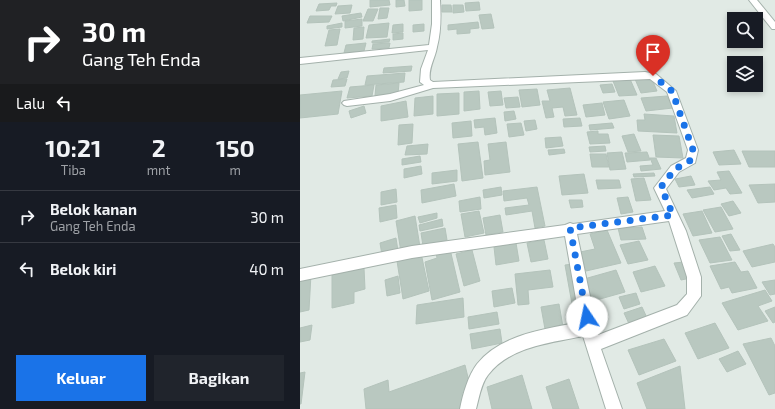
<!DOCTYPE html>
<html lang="id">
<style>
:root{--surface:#171b24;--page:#20242c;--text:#f1f3f6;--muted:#9ea1a6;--line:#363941;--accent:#1a73e8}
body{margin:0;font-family:"Exo 2",sans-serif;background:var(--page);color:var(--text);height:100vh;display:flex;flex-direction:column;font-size:15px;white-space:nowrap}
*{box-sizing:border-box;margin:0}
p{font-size:13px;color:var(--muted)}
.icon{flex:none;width:22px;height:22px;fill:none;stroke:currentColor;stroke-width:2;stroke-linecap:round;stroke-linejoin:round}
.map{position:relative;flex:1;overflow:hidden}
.side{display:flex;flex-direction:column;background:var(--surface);width:300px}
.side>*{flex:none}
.hud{background:#202124;color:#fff;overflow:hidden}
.tools{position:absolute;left:427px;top:12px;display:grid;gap:8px}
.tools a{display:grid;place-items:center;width:36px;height:36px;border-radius:0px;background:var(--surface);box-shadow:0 2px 6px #0003;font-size:20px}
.pin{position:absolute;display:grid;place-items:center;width:34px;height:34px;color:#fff;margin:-41px -17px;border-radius:50% 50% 50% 0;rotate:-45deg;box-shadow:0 0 4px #0007}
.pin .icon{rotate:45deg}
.me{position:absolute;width:44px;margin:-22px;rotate:349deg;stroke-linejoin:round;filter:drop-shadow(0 0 3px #0008)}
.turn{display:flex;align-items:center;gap:14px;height:84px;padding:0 16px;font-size:18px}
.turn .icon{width:52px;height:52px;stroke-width:2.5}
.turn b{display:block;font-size:28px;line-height:34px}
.then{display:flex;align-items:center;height:38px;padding:0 16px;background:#0003;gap:8px;font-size:15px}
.eta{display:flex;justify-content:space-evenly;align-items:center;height:68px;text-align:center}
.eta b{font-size:24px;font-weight:700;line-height:28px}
.action{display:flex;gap:8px;margin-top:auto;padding:8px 16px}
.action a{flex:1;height:46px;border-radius:0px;background:var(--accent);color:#fff;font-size:16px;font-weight:700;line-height:46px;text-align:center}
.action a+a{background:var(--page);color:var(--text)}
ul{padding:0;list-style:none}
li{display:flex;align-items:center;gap:12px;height:52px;padding:0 16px;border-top:1px solid var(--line)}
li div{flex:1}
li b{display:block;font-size:15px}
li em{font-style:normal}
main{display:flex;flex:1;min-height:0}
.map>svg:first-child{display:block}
.building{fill:#b9c8c0;stroke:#b4c3bb}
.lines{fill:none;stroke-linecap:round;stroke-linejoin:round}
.minor-casing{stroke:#a4b1ab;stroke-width:2}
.minor{fill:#fff;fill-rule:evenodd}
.route{stroke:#1a73e8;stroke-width:7;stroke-dasharray:0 12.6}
</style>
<main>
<section class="side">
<div class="hud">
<div class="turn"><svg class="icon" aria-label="right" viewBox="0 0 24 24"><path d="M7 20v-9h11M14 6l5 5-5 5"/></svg><div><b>30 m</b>Gang Teh Enda</div></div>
<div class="then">Lalu<svg class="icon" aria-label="left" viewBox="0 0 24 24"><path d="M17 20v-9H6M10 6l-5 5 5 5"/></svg></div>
</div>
<div class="eta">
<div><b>10:21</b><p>Tiba</p></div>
<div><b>2</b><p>mnt</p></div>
<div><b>150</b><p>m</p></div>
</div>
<ul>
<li><svg class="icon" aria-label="right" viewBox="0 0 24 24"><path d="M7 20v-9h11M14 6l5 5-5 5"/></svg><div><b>Belok kanan</b><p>Gang Teh Enda</p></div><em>30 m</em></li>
<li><svg class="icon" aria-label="left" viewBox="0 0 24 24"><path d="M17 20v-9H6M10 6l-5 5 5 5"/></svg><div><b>Belok kiri</b></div><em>40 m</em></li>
</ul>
<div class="action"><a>Keluar</a><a>Bagikan</a></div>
</section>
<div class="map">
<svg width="475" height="409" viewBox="0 0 475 409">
<rect width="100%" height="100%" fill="#e1eae5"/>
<!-- building -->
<g class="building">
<path d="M70,0H89L90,5L70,7Z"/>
<path d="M96,0H104L105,6L96,7Z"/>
<path d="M109,0H122V10L109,11Z"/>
<path d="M179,2L180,10L166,11L165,3Z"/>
<path d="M37,3L36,6H31L29,10L16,11L19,4Z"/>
<path d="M52,5L50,13L35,14L38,6Z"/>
<path d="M142,5H151L152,12H142Z"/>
<path d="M153,5H163L164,12L153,13Z"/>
<path d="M80,8H89L87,18L78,19Z"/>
<path d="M68,9H78L73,21H63Z"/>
<path d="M61,13L62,17L43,21L42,16Z"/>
<path d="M191,14L194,28L182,29L179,15Z"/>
<path d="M10,16H32L29,22L7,23Z"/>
<path d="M62,19V26L45,28V21Z"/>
<path d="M178,22L179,28L170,29V33L157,34V29L148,30V25Z"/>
<path d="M42,23V27L27,29V26Z"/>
<path d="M89,23L87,37L66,38L69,25Z"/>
<path d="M103,24V32L92,33L93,25Z"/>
<path d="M124,24V31L113,32V25Z"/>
<path d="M64,27L63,39L53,40L54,28Z"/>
<path d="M40,29L37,45L25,46L29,30Z"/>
<path d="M103,33V39L93,40V34Z"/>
<path d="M90,39L89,42L72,43V41Z"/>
<path d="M66,43L64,51L44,53L46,45Z"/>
<path d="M90,43L89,48L72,49L73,44Z"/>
<path d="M112,66L111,71L83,73L84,68Z"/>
<path d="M49,71L47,78L38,79L41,72Z"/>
<path d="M105,73L104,82L65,85L67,76Z"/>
<path d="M351,77L357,91L341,93L335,79Z"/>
<path d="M47,79L45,86L31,87L33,80Z"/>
<path d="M330,79L337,95L319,96L313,81Z"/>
<path d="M99,83L98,94L75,96L76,85Z"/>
<path d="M312,84L315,92L303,93L300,85Z"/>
<path d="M74,85L72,96L47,98L50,87Z"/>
<path d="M270,88L277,115L265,116L263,107L252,108L254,117L246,118L242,101H250L247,90Z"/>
<path d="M237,89L240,105L222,107L219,90Z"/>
<path d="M42,91L38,114L0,118V95Z"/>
<path d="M179,91L180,109L164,111V92Z"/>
<path d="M201,91L203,105L190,106L188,92Z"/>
<path d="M159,93V114L137,116V94Z"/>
<path d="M133,96V114L114,116L115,98Z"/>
<path d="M367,96L373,108L346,111L341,98Z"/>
<path d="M218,97L220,107L206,108L204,98Z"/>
<path d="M324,100L330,116L309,119L303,102Z"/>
<path d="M106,101L108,117L81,121V106Z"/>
<path d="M302,103L305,115L286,117L283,105Z"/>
<path d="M64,106L66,113L51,118L49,111Z"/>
<path d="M214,111L216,119L205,121L204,112Z"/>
<path d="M344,114L374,116L377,133L338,131L337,120H345Z"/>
<path d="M195,118L197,133L185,135L184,127L175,128L174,120Z"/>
<path d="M280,118L282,126L264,127L263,119Z"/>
<path d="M235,120L237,129L226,131L224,121Z"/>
<path d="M171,121L172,136L153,138L152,123Z"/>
<path d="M221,123L224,135L209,137L207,124Z"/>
<path d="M312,123L314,128L290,130L289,125Z"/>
<path d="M113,124L112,143L98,145L99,125Z"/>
<path d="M298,131V134H308L310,143L290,144L287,132Z"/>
<path d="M334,134L341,151L328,152L322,136Z"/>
<path d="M353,135L379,136L383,158L356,157Z"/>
<path d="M261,137L263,146L246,148L245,138Z"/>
<path d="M178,142L183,178L162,181L158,144Z"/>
<path d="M206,142L210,172L185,175L184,161L190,160L188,144Z"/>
<path d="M128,144L127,154L105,155L107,146Z"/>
<path d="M305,146L306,151L290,152L289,147Z"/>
<path d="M264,149L265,153L249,155L248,150Z"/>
<path d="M434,150L441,164L419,165L413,152Z"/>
<path d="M442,151H475V167H449Z"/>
<path d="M322,152L326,169L310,170L307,153Z"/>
<path d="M347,152L350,160L327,162L325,153Z"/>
<path d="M290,154H306L309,167H292Z"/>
<path d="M120,156L121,162L102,165V159Z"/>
<path d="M350,158H356L361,169L341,171L340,166L353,165Z"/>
<path d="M121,166L122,174L104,178V169Z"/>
<path d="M157,170V181L132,184V173Z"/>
<path d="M429,171L442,193L430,194L426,188L414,190L408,181L421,180L417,172Z"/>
<path d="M354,173L355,176L334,177L333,174Z"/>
<path d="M284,174L288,193L262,195L259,176Z"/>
<path d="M391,176L395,185L379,187L375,179Z"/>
<path d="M344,178L351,200L336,201L331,179Z"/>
<path d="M296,180H319L321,188L298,189Z"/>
<path d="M154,184L156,196L122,203L121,190Z"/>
<path d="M475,184V202L458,203L449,185Z"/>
<path d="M201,187L202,195L184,198L183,190Z"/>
<path d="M237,187L245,226L235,228L232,211L206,215L205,208L229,205L227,198L204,201L203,191Z"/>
<path d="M410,187L414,194L392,198L387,190Z"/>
<path d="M96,189L97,202L81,205V192Z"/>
<path d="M180,197L181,209L160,212L159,201Z"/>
<path d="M328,197L333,212L321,214L317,198Z"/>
<path d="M269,200H282L283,207L271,208Z"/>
<path d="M433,201L441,213L429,216L421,204Z"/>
<path d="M96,205L97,218L80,222L79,208Z"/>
<path d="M421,207L433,229L415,232L403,210Z"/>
<path d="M179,211L184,233L165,237L161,214Z"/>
<path d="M402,211L412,233L393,236L383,214Z"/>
<path d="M137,213V218L120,223L118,217Z"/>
<path d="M200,215L203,232L186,235L183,218Z"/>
<path d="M115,216L120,247L101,252L96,221Z"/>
<path d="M142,219L143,226L120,231L119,225Z"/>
<path d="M342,227L346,239L321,240L318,228Z"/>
<path d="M145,228L147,240L123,246L121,233Z"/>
<path d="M307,230L321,263L286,271L280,252L295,249L290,234Z"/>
<path d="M431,234L440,250L430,251L422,236Z"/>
<path d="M420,237L432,260L410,263L399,240Z"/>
<path d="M96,238L98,251L82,255L80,243Z"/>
<path d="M244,240L248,259L231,262L227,243Z"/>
<path d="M339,241L348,260L328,264L320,245Z"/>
<path d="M216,243L219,261L196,265L194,247Z"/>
<path d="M473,244L475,247V262L452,267L443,251Z"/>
<path d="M150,249L160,292L132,300L125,262L137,258L136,253Z"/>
<path d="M172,250L180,281L164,286L156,254Z"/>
<path d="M121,253L129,291L103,299L97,261Z"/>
<path d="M384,262L391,278L381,280L374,263Z"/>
<path d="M435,262L441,272L448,271L457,288L432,293L429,287L421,289L410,266Z"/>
<path d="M273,264L281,303L272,304L265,265Z"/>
<path d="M355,266L365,286L341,292L333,272Z"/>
<path d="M64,268L65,289L54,292V303L32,308V275Z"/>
<path d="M250,270L253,287L228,290L229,304L218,305L215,274Z"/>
<path d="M316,270L325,292L293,301L284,279Z"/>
<path d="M11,274L9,310L0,312V277Z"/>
<path d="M98,276L100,293L87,296L85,280Z"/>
<path d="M475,280V294L470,295L462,282Z"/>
<path d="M212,288L215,303L194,307L192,291Z"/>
<path d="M465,290L472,301L458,306L468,321L438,330L422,303Z"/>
<path d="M336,293L340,304L324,309L319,297Z"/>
<path d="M163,298L164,317L116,324L117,305Z"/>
<path d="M259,304L263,327L245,329L241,307Z"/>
<path d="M342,307L348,320L330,326L324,313Z"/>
<path d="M475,307V322L473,323L465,311Z"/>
<path d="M197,312L199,324L169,329L168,317Z"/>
<path d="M415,323L429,348L398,359L385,333Z"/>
<path d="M12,325L10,340L0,342V328Z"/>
<path d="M200,329L202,343L172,349L170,334Z"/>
<path d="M471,338L475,346V393L469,395L443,344Z"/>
<path d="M364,339L376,361L339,375L328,350Z"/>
<path d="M438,351L446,364L427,372L419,359Z"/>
<path d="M165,365L171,390L162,393L165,407L158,409H66L64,389L88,380L89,392Z"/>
<path d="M380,366L385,409H347L337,383Z"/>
<path d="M5,372L1,404H0V373Z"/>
<path d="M222,375L232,409H192L187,387Z"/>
<path d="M269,379L279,409H253L246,387Z"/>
</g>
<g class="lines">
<defs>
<g id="minor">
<path d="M132,0H140C141,16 141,32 137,47C135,59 128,68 130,80L133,82L345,72L356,74L376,91L398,150L395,163L379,172L366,189L386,231L401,277V296L387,315L301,349L322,409H306L283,336C251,343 210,346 188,375C181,384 179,398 176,409H160C163,394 168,376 177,364C201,334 246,329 280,322L265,236L112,258L0,281V269L112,246L265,225L270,223L273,224L365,211L354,188L371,166L386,158L388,150L367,92L350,79L133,88L90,101L47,106L44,105L42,103L44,101L90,94L124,85L120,82L121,69L128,50L0,64V58L129,45L132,24ZM369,221L387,277V294L377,305L298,335L277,234Z"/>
<path d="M449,0H457L475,22V29H472Z"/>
</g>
</defs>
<!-- minor casing -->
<use href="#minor" class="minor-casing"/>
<!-- minor -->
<use href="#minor" class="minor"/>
</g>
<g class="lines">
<!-- route -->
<path class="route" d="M287,317L270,228L373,215L361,187L375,169L391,160L393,150L372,91L353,76"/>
</g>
</svg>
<div class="tools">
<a><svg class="icon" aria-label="search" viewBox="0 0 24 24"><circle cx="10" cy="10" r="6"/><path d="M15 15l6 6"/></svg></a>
<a><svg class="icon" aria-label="layers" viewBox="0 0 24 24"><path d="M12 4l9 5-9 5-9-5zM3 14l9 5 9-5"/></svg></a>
</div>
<div class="pin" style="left:353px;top:76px;background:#d93025"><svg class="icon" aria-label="arrive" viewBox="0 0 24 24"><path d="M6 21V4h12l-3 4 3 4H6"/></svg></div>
<svg class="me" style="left:287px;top:317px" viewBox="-20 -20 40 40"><circle r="19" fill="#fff"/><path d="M0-13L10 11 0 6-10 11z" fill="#1a73e8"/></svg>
</div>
</main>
